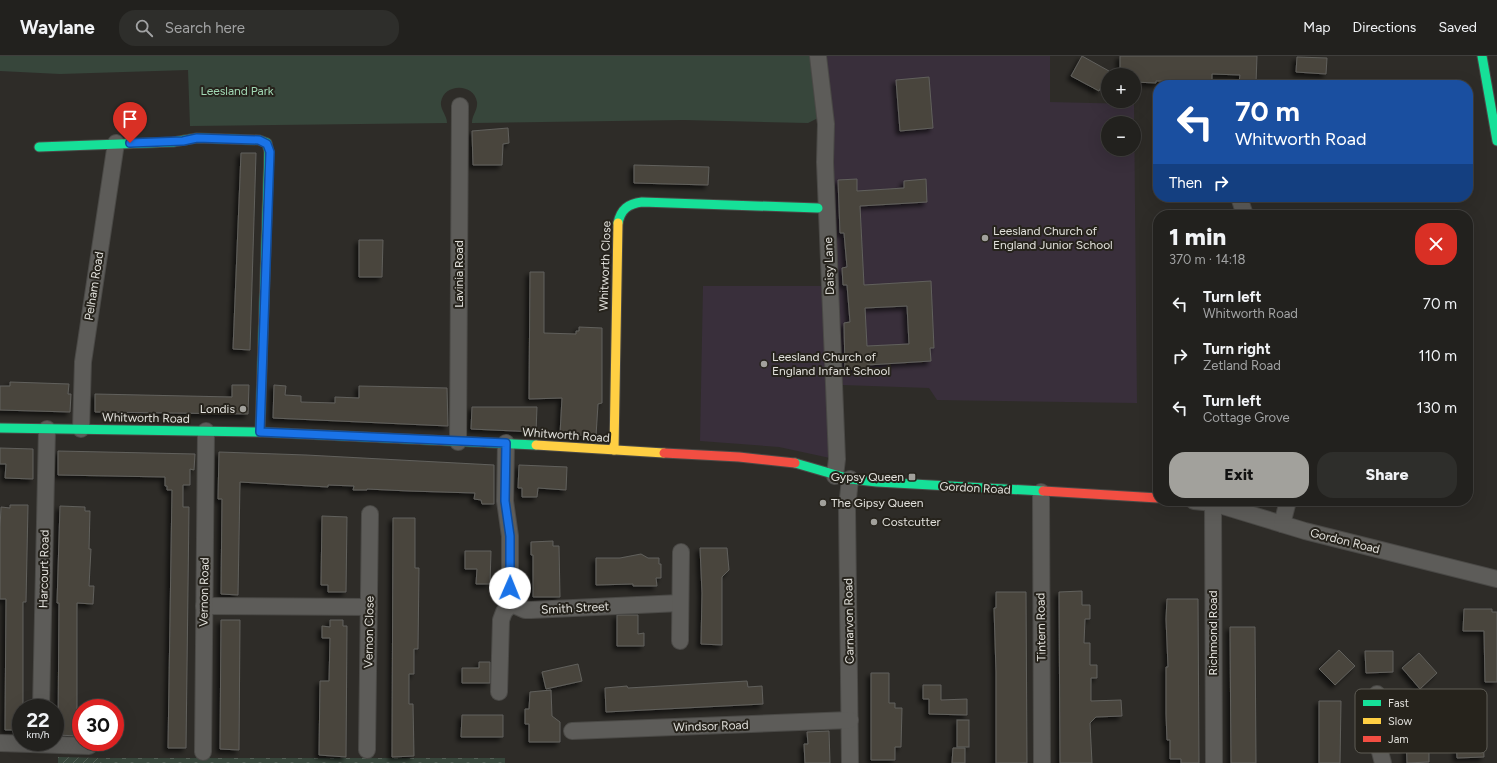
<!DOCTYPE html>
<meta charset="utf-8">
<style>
:root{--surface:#22211e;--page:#2e2e2b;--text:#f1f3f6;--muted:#a2a3a4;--line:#3f3e3c;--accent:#a2a19c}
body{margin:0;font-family:Figtree,sans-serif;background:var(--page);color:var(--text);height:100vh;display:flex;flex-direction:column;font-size:15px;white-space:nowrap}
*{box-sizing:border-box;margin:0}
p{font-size:13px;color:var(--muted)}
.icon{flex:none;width:22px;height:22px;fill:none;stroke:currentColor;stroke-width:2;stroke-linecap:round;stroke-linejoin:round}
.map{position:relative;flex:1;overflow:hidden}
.details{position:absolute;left:1153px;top:154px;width:320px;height:296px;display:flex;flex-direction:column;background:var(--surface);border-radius:16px;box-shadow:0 4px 16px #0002,0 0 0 1px var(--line)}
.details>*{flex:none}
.guide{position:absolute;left:1153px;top:24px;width:320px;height:122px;border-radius:16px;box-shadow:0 4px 16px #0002,0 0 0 1px var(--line);background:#1a4fa0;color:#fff;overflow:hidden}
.controls{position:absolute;left:1101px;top:12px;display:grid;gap:8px}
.controls a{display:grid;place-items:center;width:40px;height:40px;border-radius:50%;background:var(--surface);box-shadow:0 4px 16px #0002,0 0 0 1px var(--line);font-size:20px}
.speed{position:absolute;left:12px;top:643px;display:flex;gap:8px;font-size:20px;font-weight:700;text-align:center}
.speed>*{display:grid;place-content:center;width:52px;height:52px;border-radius:50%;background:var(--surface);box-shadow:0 4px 16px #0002,0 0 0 1px var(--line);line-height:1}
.speed small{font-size:10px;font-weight:400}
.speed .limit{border:6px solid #d22;background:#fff;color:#111}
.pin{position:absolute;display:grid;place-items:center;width:34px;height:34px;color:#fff;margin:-41px -17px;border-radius:50% 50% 50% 0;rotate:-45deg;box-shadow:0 0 4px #0007}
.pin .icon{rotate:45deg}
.me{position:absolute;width:44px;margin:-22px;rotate:1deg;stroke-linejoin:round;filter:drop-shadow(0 0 3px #0008)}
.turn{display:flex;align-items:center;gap:14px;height:84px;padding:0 16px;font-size:18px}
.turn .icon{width:52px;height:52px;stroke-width:2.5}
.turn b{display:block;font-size:28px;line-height:34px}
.then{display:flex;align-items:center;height:38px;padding:0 16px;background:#0003;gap:8px;font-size:15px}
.round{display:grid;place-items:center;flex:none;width:42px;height:42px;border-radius:16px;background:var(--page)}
.headline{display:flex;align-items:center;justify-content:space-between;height:68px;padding:0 16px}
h1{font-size:24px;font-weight:800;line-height:30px}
.action{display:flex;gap:8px;margin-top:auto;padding:8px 16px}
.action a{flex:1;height:46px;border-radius:16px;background:var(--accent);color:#111;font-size:16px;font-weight:800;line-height:46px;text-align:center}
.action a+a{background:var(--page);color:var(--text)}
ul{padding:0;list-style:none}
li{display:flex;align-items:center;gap:12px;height:52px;padding:0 16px}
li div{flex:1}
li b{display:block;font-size:15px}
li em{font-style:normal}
header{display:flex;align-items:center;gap:24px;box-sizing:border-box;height:56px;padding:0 20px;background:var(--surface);border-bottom:1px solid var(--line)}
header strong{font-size:19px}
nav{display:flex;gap:22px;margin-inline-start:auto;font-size:14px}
.search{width:280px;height:36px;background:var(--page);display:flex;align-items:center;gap:10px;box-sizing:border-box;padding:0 14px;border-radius:16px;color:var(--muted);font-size:15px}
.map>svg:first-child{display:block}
.education{fill:#392f3b;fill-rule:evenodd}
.cemetery{fill:url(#cemetery-stones)}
.park{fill:#37463b}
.garden{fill:url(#garden-furrows)}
.building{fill:#48453e;stroke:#61605c;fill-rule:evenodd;filter:url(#shadow)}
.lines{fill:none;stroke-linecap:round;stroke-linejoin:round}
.street-casing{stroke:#4a4946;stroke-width:18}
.fast-casing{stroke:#4a4946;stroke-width:11}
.slow-casing{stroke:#4a4946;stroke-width:11}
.jam-casing{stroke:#4a4946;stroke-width:11}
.street{stroke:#5d5c59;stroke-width:16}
.fast{stroke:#16e098;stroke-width:9}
.slow{stroke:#ffcf43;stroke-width:9}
.jam{stroke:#f24e42;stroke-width:9}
.route-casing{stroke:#114b97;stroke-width:10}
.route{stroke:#1a73e8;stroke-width:7}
.poi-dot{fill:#a2a19c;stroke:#26231c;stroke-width:1.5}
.labels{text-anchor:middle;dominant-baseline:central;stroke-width:4;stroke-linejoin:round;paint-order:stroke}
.park-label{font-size:12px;fill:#a2d9b5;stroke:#26231c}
.poi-label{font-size:12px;fill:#e1e0db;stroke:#26231c;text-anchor:start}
.street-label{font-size:12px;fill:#e1e0db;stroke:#26231c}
.key{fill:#26231c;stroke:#5e5c55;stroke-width:1}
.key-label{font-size:11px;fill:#e1e0db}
</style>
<header>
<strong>Waylane</strong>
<div class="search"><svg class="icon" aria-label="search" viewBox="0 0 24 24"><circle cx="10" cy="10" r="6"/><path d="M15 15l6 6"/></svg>Search here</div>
<nav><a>Map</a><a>Directions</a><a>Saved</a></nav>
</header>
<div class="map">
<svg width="1497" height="707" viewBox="0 0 1497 707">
<defs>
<pattern id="cemetery-stones" width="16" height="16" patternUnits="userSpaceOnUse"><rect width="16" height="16" fill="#37463b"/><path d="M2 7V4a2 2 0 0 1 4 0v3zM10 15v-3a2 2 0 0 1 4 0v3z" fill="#546057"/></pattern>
<pattern id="garden-furrows" width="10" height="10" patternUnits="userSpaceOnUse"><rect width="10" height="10" fill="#37463b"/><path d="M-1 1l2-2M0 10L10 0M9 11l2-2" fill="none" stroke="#546057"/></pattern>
<filter id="shadow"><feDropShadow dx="-3.5" dy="3.5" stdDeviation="2" flood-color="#0009"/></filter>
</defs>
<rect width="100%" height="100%" fill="#2e2c28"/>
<!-- education -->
<g class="education">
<path d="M827,0H1050V46L1134,48L1137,347L937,344L929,332L842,329L835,213L830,61ZM1108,67H1134V93H1108Z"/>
<path d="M703,230H825L830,402L779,391L700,385Z"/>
</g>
<!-- cemetery -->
<rect class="cemetery" x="100" y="702" width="405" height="5"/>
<!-- park -->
<path class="park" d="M0,0H811L818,62L808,67L684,64L472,67C472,59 478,54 477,46C474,27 444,27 441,46C440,54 447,59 447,67L190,70L188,14L60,18L0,15Z"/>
<!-- garden -->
<path class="garden" d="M58,701L100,702V707H58Z"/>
<!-- building -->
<g class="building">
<path d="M1082,0L1109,15L1099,35L1071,20Z"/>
<path d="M1120,0H1257L1256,27L1239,26L1240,19L1212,18V26L1156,25V27L1134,26V19H1120Z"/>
<path d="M1297,1L1327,2L1326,18L1296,16Z"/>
<path d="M929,21L933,72L900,75L896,24Z"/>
<path d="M508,72L509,87L503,88L502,109H473L472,75Z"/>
<path d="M241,97H256L250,294L233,293Z"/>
<path d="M634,109L709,111L708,129L634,127Z"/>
<path d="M857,123V135L904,132V125L926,123L927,146L860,150L864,229L931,225L934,292H930L931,305L867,309L868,312L845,314L844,267L850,266L847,229H843L842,212L847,211L844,177H840L838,124ZM907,250L909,288L867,290L865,252Z"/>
<path d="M359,184H383L382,221H359Z"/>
<path d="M530,216H544V277L576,278V275H579V271L602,272V347L598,348L596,380L560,378L562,342L529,343Z"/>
<path d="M10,326L69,328L68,338H71L70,356L0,354V330H10Z"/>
<path d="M232,329H249L248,358L95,356V338L232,341Z"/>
<path d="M274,329L286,330L285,339L301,340V346L335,347V341L359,342V330L447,332L448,370L273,362Z"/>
<path d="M472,351H537L536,376L471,373Z"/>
<path d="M0,392L33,393V423L5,422L6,408H0Z"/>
<path d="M58,395L195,398L194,414L190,413V429H183V451H189L186,692H168L172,434H167V430H165V421L58,419Z"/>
<path d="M219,396L306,399L494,409V448H482L481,444L474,443L475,437L409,435L367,433V434H353L354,430L328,429V431L240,426L238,539L221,538L222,443H218Z"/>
<path d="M519,409L567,411L566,434L538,432L537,441H522V432H518Z"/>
<path d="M10,449H28L26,546H23V652H21V674H5L6,543H0V472L1,451L10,452Z"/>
<path d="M60,450L85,451V455H90L89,493H91L89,530H94L93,548L77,547V680L58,679L59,547H57Z"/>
<path d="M322,460L347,461L346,536H328V529H321Z"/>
<path d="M393,462H415V512H419L418,593H414V618H409V648H413L414,700L392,701Z"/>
<path d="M553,485V490H559L560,541H533V499H531V486Z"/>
<path d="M700,492H727L729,514L722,521V589L701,588L702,537Z"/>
<path d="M465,495H491L490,528H476L477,513H465Z"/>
<path d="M641,498L648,502H659V508H661V522H656L657,530H633V528L596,529V502H620Z"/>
<path d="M1082,535V549H1090V563H1085L1084,587H1090V609H1097V622H1091V645L1121,644L1122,660L1096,661L1090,667L1092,707H1060L1059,536Z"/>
<path d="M996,536H1026L1027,707H996V616L994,552H996Z"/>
<path d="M1167,543H1198L1199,707H1181V703H1170V684H1167L1166,658V611H1168L1166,563Z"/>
<path d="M1464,553H1492V556H1497V626H1485L1484,575H1463Z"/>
<path d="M617,559H638V578L644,577V590H617Z"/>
<path d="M221,564H240L239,694L220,693Z"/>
<path d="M330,564H343V570H347L346,701L319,699L320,625H329L330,582H322V570L330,571Z"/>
<path d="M1230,571H1255L1256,707H1231Z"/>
<path d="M1339,594L1355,610L1335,629L1319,613Z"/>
<path d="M1365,595H1393V616L1366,617Z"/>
<path d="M1419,597L1437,617L1420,633L1402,612Z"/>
<path d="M479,606H490V627H462V612H479Z"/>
<path d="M578,608L582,625L546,633L542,616Z"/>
<path d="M871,617H889V647H895V652H902L901,691H895V704H871Z"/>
<path d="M747,625L748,631L762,630L763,648L606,656L605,632L627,630L628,632Z"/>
<path d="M923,629H941V644L967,643V659L929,658V643H923Z"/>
<path d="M551,634L552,660L560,666V686H529V668H525V653H529L530,636Z"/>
<path d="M1437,643L1438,672H1429V706L1407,707L1406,678H1417L1416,644Z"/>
<path d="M1319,645H1341L1340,707H1319Z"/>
<path d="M462,659H503V681H461Z"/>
<rect x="957" y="664" width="12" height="27"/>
<path d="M829,675L830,707H805L804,688H808L807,676Z"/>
<path d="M1456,680H1483L1484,701L1457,702Z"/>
<path d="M953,692H965V707H952Z"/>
</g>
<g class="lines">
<defs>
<g id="street">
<path d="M818,0L826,68L825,106L837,403L835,420"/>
<path d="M1239,141L1245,159"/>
<path d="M81,373L83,306L116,87"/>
<path d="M458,386L460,50"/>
<path d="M506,387L505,445L510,480V537L513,546L516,550L525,554H531L680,547"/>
<path d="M850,423L847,452L850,707"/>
<path d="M1041,436L1042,707"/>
<path d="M1194,445L1213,447L1305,475L1497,523"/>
<path d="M1213,447L1214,707"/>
<path d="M1282,468L1288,445"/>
<path d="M204,550L369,551"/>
<path d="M680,585L681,496"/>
<path d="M499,636L501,564L504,556L513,546"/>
<path d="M1377,638L1379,692L1383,707"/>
<path d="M41,652L47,373"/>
<path d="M572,675L850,664"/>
<path d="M0,687L89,690"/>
<path d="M367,694L370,458"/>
<path d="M203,696L206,375"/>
</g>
<g id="fast">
<path d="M1482,0L1497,85"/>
<path d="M39,91L173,86L197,82L259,84L267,87L269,96L260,376"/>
<path d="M618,167C621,153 628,148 642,146L818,152"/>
<path d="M0,372L260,376L536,389"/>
<path d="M795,407L850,423L877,426L1043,435"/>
</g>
<g id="slow">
<path d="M536,389L664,397"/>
<path d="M614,394L618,167"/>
</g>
<g id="jam">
<path d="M664,397L739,401L795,407"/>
<path d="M1043,435L1158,442"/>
</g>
</defs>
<!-- street casing -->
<use href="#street" class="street-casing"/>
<!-- fast casing -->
<use href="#fast" class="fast-casing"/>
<!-- slow casing -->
<use href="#slow" class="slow-casing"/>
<!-- jam casing -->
<use href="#jam" class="jam-casing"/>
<!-- street -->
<use href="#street" class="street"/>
<!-- fast -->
<use href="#fast" class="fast"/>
<!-- slow -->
<use href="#slow" class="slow"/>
<!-- jam -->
<use href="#jam" class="jam"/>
</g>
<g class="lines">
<defs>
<path id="route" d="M130,87L183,85L197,82L259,84L267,88L270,96L260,376L506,387L505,445L510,480V532"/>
</defs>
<!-- route casing -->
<use href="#route" class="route-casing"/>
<!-- route -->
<use href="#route" class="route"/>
</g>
<!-- markers -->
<g class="poi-dot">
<circle cx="985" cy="182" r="4"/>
<circle cx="764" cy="308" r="4"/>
<circle cx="243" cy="353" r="4"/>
<rect x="908" y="417" width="8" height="8" rx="2"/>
<circle cx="823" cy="447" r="4"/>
<circle cx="874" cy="466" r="4"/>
</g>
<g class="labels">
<!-- park labels -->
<g class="park-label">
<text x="237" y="35">Leesland Park</text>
</g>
<!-- poi labels -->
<g class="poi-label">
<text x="993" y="175">Leesland Church of<tspan x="993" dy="14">England Junior School</tspan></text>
<text x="772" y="301">Leesland Church of<tspan x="772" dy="14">England Infant School</tspan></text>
<text x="235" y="353" text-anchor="end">Londis</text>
<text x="904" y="421" text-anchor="end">Gypsy Queen</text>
<text x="831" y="447">The Gipsy Queen</text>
<text x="882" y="466">Costcutter</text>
</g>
<!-- street labels -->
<g class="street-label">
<text transform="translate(605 210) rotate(-88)">Whitworth Close</text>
<text transform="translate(829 210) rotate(-92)">Daisy Lane</text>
<text transform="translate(459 218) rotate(-90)">Lavinia Road</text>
<text transform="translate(94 230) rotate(-81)">Pelham Road</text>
<text transform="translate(146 362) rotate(1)">Whitworth Road</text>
<text transform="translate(566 379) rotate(4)">Whitworth Road</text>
<text transform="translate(975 432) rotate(3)">Gordon Road</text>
<text transform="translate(1345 485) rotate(14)">Gordon Road</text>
<text transform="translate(44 513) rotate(-89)">Harcourt Road</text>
<text transform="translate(204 536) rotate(-89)">Vernon Road</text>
<text transform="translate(575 552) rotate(-3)">Smith Street</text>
<text transform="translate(849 565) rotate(-91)">Carnarvon Road</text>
<text transform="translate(1041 571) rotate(-91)">Tintern Road</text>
<text transform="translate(369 576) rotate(-89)">Vernon Close</text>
<text transform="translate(1213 577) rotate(-90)">Richmond Road</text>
<text transform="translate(711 670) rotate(-2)">Windsor Road</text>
</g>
</g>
<!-- legend -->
<rect x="1355" y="633" width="132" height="64" rx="6" class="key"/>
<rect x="1363" y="644" width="18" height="6" fill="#16e098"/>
<rect x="1363" y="662" width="18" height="6" fill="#ffcf43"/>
<rect x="1363" y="680" width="18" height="6" fill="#f24e42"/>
<g class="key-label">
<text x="1388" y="651">Fast</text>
<text x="1388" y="669">Slow</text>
<text x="1388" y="687">Jam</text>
</g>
</svg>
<div class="controls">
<a>+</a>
<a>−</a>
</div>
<div class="speed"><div>22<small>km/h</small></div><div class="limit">30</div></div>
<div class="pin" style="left:130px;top:87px;background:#d93025"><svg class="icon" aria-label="arrive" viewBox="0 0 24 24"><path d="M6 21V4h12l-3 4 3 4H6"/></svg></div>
<svg class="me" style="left:510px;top:532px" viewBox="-20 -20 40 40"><circle r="19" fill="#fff"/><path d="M0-13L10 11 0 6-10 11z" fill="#1a73e8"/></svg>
<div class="guide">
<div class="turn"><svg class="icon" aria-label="left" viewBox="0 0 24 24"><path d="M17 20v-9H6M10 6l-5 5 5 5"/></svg><div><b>70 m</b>Whitworth Road</div></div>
<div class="then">Then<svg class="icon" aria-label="right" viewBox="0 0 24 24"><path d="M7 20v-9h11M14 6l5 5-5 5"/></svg></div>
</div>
<section class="details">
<div class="headline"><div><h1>1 min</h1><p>370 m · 14:18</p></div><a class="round" style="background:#d93025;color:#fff"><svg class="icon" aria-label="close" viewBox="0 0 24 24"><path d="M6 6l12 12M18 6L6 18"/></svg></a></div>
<ul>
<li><svg class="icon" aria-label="left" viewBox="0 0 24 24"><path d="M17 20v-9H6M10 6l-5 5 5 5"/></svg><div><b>Turn left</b><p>Whitworth Road</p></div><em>70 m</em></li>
<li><svg class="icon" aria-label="right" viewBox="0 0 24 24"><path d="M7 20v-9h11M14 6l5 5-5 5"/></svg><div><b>Turn right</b><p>Zetland Road</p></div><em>110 m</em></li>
<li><svg class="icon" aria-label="left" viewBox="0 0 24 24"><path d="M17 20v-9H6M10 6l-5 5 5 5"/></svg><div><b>Turn left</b><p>Cottage Grove</p></div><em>130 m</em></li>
</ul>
<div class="action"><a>Exit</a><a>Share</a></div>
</section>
</div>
